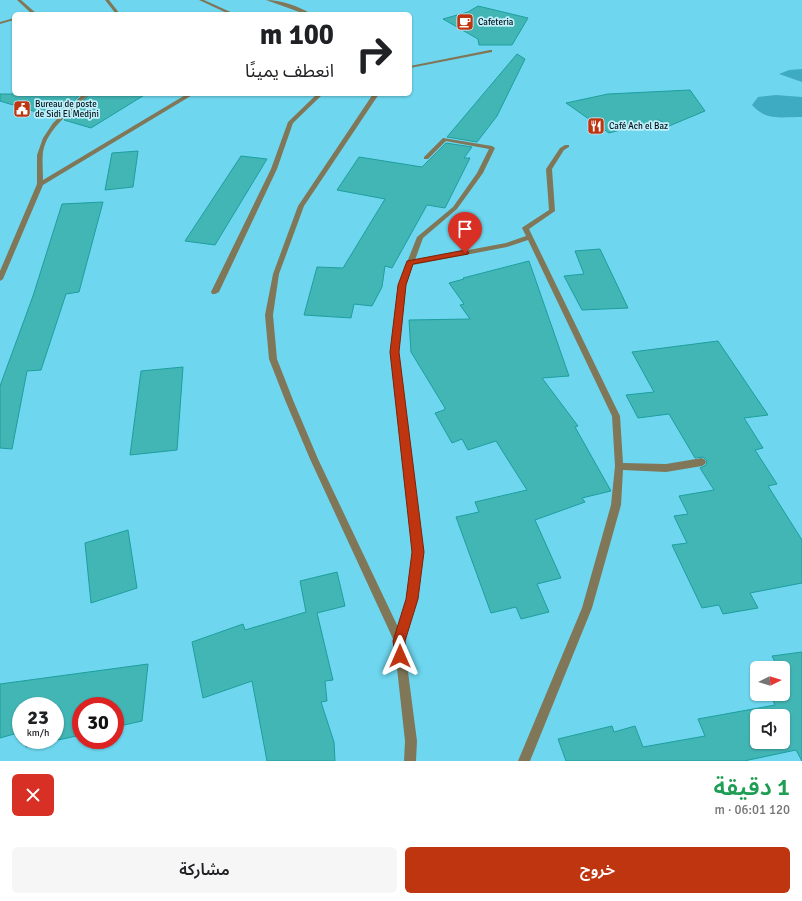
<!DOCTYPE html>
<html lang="ar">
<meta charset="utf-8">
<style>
:root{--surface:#fff;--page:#f6f6f6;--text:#202124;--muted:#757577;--accent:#bf3510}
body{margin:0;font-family:Signika,"Noto Sans Arabic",sans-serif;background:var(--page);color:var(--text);direction:rtl;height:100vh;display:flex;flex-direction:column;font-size:15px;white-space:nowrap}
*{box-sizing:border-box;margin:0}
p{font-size:13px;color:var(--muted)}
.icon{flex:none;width:22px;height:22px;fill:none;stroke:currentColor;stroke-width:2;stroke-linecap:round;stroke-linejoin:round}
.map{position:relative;height:761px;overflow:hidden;direction:ltr}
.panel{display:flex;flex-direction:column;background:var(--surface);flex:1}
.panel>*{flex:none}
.hud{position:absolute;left:12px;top:12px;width:400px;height:84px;border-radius:6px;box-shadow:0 1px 3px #0004;direction:rtl;background:#fff;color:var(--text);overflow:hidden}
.needle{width:26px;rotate:85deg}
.buttons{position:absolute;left:750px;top:661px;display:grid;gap:8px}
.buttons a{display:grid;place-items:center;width:40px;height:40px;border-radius:6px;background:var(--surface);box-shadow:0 1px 3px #0004;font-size:20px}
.speed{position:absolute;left:12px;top:697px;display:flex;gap:8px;font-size:20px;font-weight:700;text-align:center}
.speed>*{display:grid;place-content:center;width:52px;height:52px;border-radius:50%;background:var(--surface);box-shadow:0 1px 3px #0004;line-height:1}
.speed small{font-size:10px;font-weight:400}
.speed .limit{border:6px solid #d22;background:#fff;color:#111}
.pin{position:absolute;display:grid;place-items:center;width:34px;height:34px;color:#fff;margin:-41px -17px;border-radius:50% 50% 50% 0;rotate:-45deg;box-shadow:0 0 4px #0007}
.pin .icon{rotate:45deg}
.me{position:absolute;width:44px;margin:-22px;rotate:0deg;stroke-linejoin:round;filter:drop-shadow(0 0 3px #0008)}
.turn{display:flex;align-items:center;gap:14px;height:84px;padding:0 12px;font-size:18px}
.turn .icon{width:52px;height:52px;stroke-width:2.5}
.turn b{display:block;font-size:28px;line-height:34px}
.round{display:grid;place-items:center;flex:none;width:42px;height:42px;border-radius:6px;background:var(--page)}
.head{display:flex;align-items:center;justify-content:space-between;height:68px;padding:0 12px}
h1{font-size:24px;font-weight:600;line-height:30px;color:#1e9e55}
.primary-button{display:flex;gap:8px;margin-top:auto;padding:8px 12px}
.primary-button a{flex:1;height:46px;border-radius:6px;background:var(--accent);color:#fff;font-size:16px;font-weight:600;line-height:46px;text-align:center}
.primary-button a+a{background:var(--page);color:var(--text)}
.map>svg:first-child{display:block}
.water{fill:#3fabc2}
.building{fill:#42b5b5;stroke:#1e9e9e;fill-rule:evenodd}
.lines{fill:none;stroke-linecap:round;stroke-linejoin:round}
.minor{fill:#807758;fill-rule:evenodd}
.route{fill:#bf3510;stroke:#7c220a}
.labels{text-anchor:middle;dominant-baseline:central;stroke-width:3.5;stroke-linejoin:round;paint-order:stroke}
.far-poi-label{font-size:9px;fill:#001217;stroke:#c0f0fc;text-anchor:start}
</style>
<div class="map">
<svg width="802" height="761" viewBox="0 0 802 761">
<rect width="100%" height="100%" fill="#6ed7ef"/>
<!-- water -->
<g class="water">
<path d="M802,69V82L779,74L789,70Z"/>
<path d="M776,95L802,97V117C782,117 766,121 752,105L758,97Z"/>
</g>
<!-- building -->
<g class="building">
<path d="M478,6L528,18L512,45H479L478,39L443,19L468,12Z"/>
<path d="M517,54L525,59L497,116L477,142L447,137Z"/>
<path d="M690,90L705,111L669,126L659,120L609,133L566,103L608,94Z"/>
<path d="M0,94H81L56,118L0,101Z"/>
<path d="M90,94H146L91,128L64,120Z"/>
<path d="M446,143L472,147L464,158H470L445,208L427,205L392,268L385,266L382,287L372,306L354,304L351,318L304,315L317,267L343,268L385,199L337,190L359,157L422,167Z"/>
<path d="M138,151L133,187L105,190L112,153Z"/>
<path d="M241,156L267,159L215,245L185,241Z"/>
<path d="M103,202L79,292L66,294L41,370L27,371L12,449L0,448V386L33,296L62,204Z"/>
<path d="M600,249L628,308L582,310L564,276L584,274L575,251Z"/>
<path d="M529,261L569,376L542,378L578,426L575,427L611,491L582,498L585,502L535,520L561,578L537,584L549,612L521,619L516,607L491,613L456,517L479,512L475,502L527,490L496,441L468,450L462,439L452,443L435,413L444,410L445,408L411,352L409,320L470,319L460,305L464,304L449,283L464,279L463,278Z"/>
<path d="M718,341L768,415L744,418L763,448L755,450L777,484L768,486L802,540V583L750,593L758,608L723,614L719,605L702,608L672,545L687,543L674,516L688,514L679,496L714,490L700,468L706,465L707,461L703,457L695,458L669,414L638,418L626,395L654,392L632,352Z"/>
<path d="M183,367L177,450L130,455L141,371Z"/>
<path d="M128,530L137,588L91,603L85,543Z"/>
<path d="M337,572L345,606L317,613L333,680L325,681L327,701L321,702L334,742L335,761H267L252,681L203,698L192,642L243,624L245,630L306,612L300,581Z"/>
<path d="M802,652V761L796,750L744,761H566L558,739L612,726L614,732L635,726L643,747L705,736L698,719L775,705L770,694H790L783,680V668H778L772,656ZM757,716H783V742H757Z"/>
<path d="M148,664L142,721L115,727V706H81V735L26,747L27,740H55V706H21V732L0,738V684Z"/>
</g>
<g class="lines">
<!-- minor -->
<g class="minor">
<path d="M17,0H21L37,14H32Z"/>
<path d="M105,0H109L120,14H116Z"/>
<path d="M199,0H204L235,14H229Z"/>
<path d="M266,0C280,0 299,6 311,14H305Z"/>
<path d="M14,18V20L0,24V22Z"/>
<path d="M490,50H492V52L410,68V66Z"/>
<path d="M83,94H89C73,112 48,126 43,152C42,161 43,170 43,180L187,94H194L43,185L3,279L0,281V271L37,184V155L43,138L53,123Z"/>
<path d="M317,94H323L293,123L277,169L219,292L215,294H212L211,292L271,169L288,122Z"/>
<path d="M373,94H379L304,206L279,274L273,315L277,359L293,400L318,459L398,627L407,599L413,552L391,352L398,285L417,237L453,207L477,173L489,149L446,141L428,159H424V157L443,138L492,146L495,148L483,173L457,209L423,238L415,260L506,243L526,236L522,228L523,227L549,210L546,169L560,148L565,145H569V147L564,150L552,169L555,211L529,229L620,416L623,463L666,464L702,458L705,460L706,462L705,464L702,466L666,472L623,470L621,505L592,608L530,761H518L582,608L611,505L615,466L612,416L528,240L507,247L413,265L406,285L399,352L423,552L417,599L404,641L417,741L416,761H404L405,741L394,641L310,459L285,400L269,359L265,315L273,274L298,206Z"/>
</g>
</g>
<!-- route -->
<path class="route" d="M465,250L469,253L468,254L413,264L406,285L399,352L424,552L418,599L405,641L406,656L405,660L400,662L396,660L393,641L406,599L412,552L390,352L398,285L407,261Z"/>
<!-- icons -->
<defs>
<symbol id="cafe-square" viewBox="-11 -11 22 22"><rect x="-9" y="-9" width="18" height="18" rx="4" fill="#bf3510" stroke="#c0f0fc"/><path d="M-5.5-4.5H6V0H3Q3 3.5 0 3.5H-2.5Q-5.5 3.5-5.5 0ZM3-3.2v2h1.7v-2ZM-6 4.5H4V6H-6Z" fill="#fff"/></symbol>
<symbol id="civic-square" viewBox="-11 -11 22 22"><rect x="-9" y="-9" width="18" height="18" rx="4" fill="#bf3510" stroke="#c0f0fc"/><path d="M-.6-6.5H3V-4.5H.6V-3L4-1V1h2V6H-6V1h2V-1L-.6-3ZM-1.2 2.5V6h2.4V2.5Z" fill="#fff"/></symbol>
<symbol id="restaurant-square" viewBox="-11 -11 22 22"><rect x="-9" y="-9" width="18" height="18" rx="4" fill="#bf3510" stroke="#c0f0fc"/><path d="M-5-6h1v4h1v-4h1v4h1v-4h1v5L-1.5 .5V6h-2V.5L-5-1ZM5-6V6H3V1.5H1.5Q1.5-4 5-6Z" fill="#fff"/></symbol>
</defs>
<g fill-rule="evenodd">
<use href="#cafe-square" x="455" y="12" width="20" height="20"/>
<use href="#civic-square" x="12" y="99" width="20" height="20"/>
<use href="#restaurant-square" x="586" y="116" width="20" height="20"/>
</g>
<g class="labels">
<!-- far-poi labels -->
<g class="far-poi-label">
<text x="478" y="22">Cafeteria</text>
<text x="35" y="104">Bureau de poste<tspan x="35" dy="10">de Sidi El Medjni</tspan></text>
<text x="609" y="126">Café Ach el Baz</text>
</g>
</g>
</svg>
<div class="buttons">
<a><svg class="needle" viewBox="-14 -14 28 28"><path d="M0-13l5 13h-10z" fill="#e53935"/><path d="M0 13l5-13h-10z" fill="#757577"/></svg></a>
<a><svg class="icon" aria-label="sound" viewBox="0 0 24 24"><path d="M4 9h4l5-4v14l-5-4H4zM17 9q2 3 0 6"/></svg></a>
</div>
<div class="speed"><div>23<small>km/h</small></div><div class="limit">30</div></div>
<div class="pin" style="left:465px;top:253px;background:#d93025"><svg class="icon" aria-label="arrive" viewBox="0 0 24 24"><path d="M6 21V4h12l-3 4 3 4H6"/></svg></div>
<svg class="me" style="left:400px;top:656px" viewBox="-20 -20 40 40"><path d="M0-17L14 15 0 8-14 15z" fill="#bf3510" stroke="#fff" stroke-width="4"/></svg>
<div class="hud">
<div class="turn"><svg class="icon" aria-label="right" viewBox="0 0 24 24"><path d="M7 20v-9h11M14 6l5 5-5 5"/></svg><div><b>100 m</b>انعطف يمينًا</div></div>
</div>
</div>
<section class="panel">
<div class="head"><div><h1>1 دقيقة</h1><p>120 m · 06:01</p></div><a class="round" style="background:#d93025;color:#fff"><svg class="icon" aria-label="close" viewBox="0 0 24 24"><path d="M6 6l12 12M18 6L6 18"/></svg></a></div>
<div class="primary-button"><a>خروج</a><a>مشاركة</a></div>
</section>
